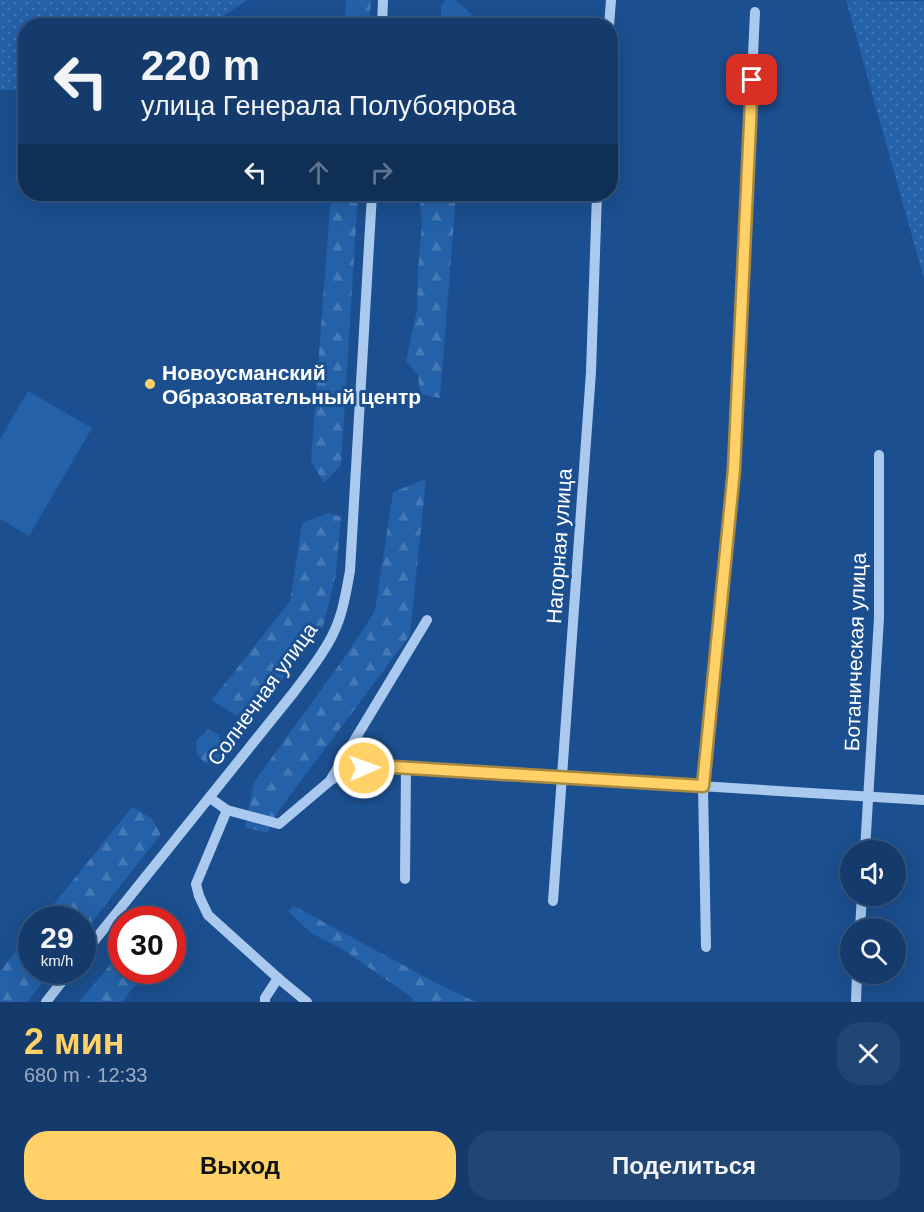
<!DOCTYPE html>
<html lang="ru">
<meta charset="utf-8">
<style>
:root{--surface:#143b6b;--page:#214673;--text:#f1f3f6;--muted:#9dadc1;--line:#33557e;--accent:#ffd166}
body{margin:0;font-family:Arial,sans-serif;background:var(--page);color:var(--text);height:100vh;display:flex;flex-direction:column;font-size:22px;white-space:nowrap}
*{box-sizing:border-box;margin:0}
p{font-size:20px;color:var(--muted)}
.icon{flex:none;width:33px;height:33px;fill:none;stroke:currentColor;stroke-width:2;stroke-linecap:round;stroke-linejoin:round}
.map{position:relative;height:1002px;overflow:hidden}
.side{display:flex;flex-direction:column;background:var(--surface);flex:1}
.side>*{flex:none}
.hud{position:absolute;left:18px;top:18px;width:600px;height:183px;border-radius:24px;box-shadow:0 6px 24px #0002,0 0 0 2px var(--line);background:#143b6b;color:var(--text);overflow:hidden}
.buttons{position:absolute;left:840px;top:840px;display:grid;gap:12px}
.buttons a{display:grid;place-items:center;width:66px;height:66px;border-radius:50%;background:var(--surface);box-shadow:0 6px 24px #0002,0 0 0 2px var(--line);font-size:30px}
.speed{position:absolute;left:18px;top:906px;display:flex;gap:12px;font-size:30px;font-weight:700;text-align:center}
.speed>*{display:grid;place-content:center;width:78px;height:78px;border-radius:50%;background:var(--surface);box-shadow:0 6px 24px #0002,0 0 0 2px var(--line);line-height:1}
.speed small{font-size:15px;font-weight:400}
.speed .limit{border:9px solid #d22;background:#fff;color:#111}
.pin{position:absolute;display:grid;place-items:center;width:51px;height:51px;color:#fff;margin:-26px;border-radius:12px;box-shadow:0 3px 9px #0006}
.me{position:absolute;width:66px;margin:-33px;rotate:88deg;stroke-linejoin:round;filter:drop-shadow(0 0 4px #0008)}
.turn{display:flex;align-items:center;gap:21px;height:126px;padding:0 24px;font-size:27px}
.turn .icon{width:78px;height:78px;stroke-width:2.5}
.turn b{display:block;font-size:42px;line-height:51px}
.lanes{display:flex;align-items:center;height:57px;padding:0 24px;background:#0003;justify-content:center;gap:30px;direction:ltr}
.lanes .off{opacity:.35}
.round{display:grid;place-items:center;flex:none;width:63px;height:63px;border-radius:24px;background:var(--page)}
.head{display:flex;align-items:center;justify-content:space-between;height:102px;padding:0 24px}
h1{font-size:36px;font-weight:600;line-height:45px;color:var(--accent)}
.button{display:flex;gap:12px;margin-top:auto;padding:12px 24px}
.button a{flex:1;height:69px;border-radius:24px;background:var(--accent);color:#111;font-size:24px;font-weight:600;line-height:69px;text-align:center}
.button a+a{background:var(--page);color:var(--text)}
.map>svg:first-child{display:block}
.grass{fill:url(#grass-dots)}
.forest{fill:url(#forest-firs)}
.green{fill:#2461a8}
.lines{fill:none;stroke-linecap:round;stroke-linejoin:round}
.minor{stroke:#a9c9ee;stroke-width:10}
.route-casing{stroke:#a68842;stroke-width:15}
.route{stroke:#ffd166;stroke-width:10}
.poi-dot{fill:#ffd166;stroke:#1b4f8f;stroke-width:2}
.labels{text-anchor:middle;dominant-baseline:central;stroke-width:6;stroke-linejoin:round;paint-order:stroke}
.poi-label{font-size:21px;font-weight:bold;fill:#fff;stroke:#1b4f8f;text-anchor:start}
.street-label{font-size:21px;fill:#fff;stroke:#1b4f8f}
</style>
<div class="map">
<svg width="924" height="1002" viewBox="0 0 924 1002">
<defs>
<pattern id="grass-dots" width="8" height="8" patternUnits="userSpaceOnUse" patternTransform="scale(1.5)"><rect width="8" height="8" fill="#2461a8"/><path d="M2 2h.1M6 6h.1" fill="none" stroke="#4579b5" stroke-width="1.8" stroke-linecap="round"/></pattern>
<pattern id="forest-firs" width="22" height="20" patternUnits="userSpaceOnUse" patternTransform="scale(1.5)"><rect width="22" height="20" fill="#2461a8"/><path d="M5 1l3.5 6h-7zM16 11l3.5 6h-7z" fill="#4579b5"/></pattern>
</defs>
<rect width="100%" height="100%" fill="#1b4f8f"/>
<!-- grass -->
<g class="grass">
<path d="M0,0H247L210,25L26,26L25,90H0Z"/>
<path d="M846,0L924,1V279Z"/>
</g>
<!-- forest -->
<g class="forest">
<path d="M346,0H371L369,25H344Z"/>
<path d="M446,0H455L471,14L470,25H441V6Z"/>
<path d="M331,194H358L341,465L324,483L311,461Z"/>
<path d="M419,194H456L440,398L420,394L418,375L406,361L417,310L418,269L422,223Z"/>
<path d="M426,479L410,635L279,810L267,833L245,827L254,782L342,661L375,611L393,492Z"/>
<path d="M329,513L341,517L336,574L323,627L247,723L212,700L290,601L302,523Z"/>
<path d="M208,729L219,735L223,753L215,764L205,763L197,755L196,741Z"/>
<path d="M132,807L151,818L161,834L83,933L82,920L42,919Z"/>
<path d="M294,906L440,985L476,1002H413V998L342,949L311,933L288,911Z"/>
<path d="M31,932L32,970L52,971L27,1002H0V971Z"/>
<path d="M121,952L122,970L146,971L122,1002H79Z"/>
</g>
<!-- green -->
<path class="green" d="M28,391L92,428L29,536L0,519V439Z"/>
<g class="lines">
<!-- minor -->
<g class="minor">
<path d="M382,26L383,0"/>
<path d="M609,26L611,0"/>
<path d="M331,779L427,620"/>
<path d="M210,798L227,810L196,884L199,896L208,915L278,978L307,1002"/>
<path d="M227,810L279,824L331,780L351,770L378,766L924,800"/>
<path d="M865,850L879,618V455"/>
<path d="M405,879L406,768"/>
<path d="M553,901L591,372L597,194"/>
<path d="M860,928L862,896"/>
<path d="M706,947L703,786L734,470L755,12"/>
<path d="M82,956L294,692C308,673 323,655 333,634C343,614 346,592 350,571L372,194"/>
<path d="M856,1001L857,974"/>
<path d="M46,1002L71,970"/>
<path d="M265,1002V998L278,978"/>
</g>
</g>
<g class="lines">
<defs>
<path id="route" d="M364,768L378,766L703,786L734,470L752,80"/>
</defs>
<!-- route casing -->
<use href="#route" class="route-casing"/>
<!-- route -->
<use href="#route" class="route"/>
</g>
<!-- markers -->
<circle class="poi-dot" cx="150" cy="384" r="6"/>
<g class="labels">
<!-- poi labels -->
<g class="poi-label">
<text x="162" y="372">Новоусманский<tspan x="162" dy="24">Образовательный центр</tspan></text>
</g>
<!-- street labels -->
<g class="street-label">
<text transform="translate(559 546) rotate(-86)">Нагорная улица</text>
<text transform="translate(855 652) rotate(-88)">Ботаническая улица</text>
<text transform="translate(262 694) rotate(-54)">Солнечная улица</text>
</g>
</g>
</svg>
<div class="buttons">
<a><svg class="icon" aria-label="sound" viewBox="0 0 24 24"><path d="M4 9h4l5-4v14l-5-4H4zM17 9q2 3 0 6"/></svg></a>
<a><svg class="icon" aria-label="search" viewBox="0 0 24 24"><circle cx="10" cy="10" r="6"/><path d="M15 15l6 6"/></svg></a>
</div>
<div class="speed"><div>29<small>km/h</small></div><div class="limit">30</div></div>
<div class="pin" style="left:752px;top:80px;background:#d93025"><svg class="icon" aria-label="arrive" viewBox="0 0 24 24"><path d="M6 21V4h12l-3 4 3 4H6"/></svg></div>
<svg class="me" style="left:364px;top:768px" viewBox="-20 -20 40 40"><circle r="17" fill="#ffd166" stroke="#fff" stroke-width="3"/><path d="M0-11L8 9 0 5-8 9z" fill="#fff"/></svg>
<div class="hud">
<div class="turn"><svg class="icon" aria-label="left" viewBox="0 0 24 24"><path d="M17 20v-9H6M10 6l-5 5 5 5"/></svg><div><b>220 m</b>улица Генерала Полубоярова</div></div>
<div class="lanes"><svg class="icon" aria-label="left" viewBox="0 0 24 24"><path d="M17 20v-9H6M10 6l-5 5 5 5"/></svg><svg class="icon off" aria-label="ahead" viewBox="0 0 24 24"><path d="M12 20V5M6 11l6-6 6 6"/></svg><svg class="icon off" aria-label="right" viewBox="0 0 24 24"><path d="M7 20v-9h11M14 6l5 5-5 5"/></svg></div>
</div>
</div>
<section class="side">
<div class="head"><div><h1>2 мин</h1><p>680 m · 12:33</p></div><a class="round"><svg class="icon" aria-label="close" viewBox="0 0 24 24"><path d="M6 6l12 12M18 6L6 18"/></svg></a></div>
<div class="button"><a>Выход</a><a>Поделиться</a></div>
</section>
